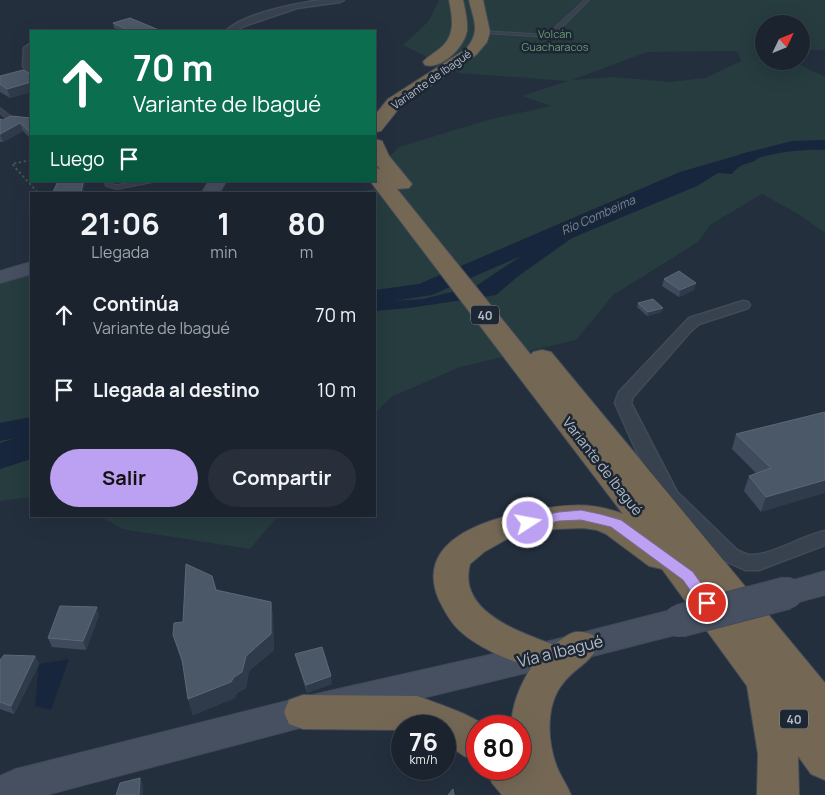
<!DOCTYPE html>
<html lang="es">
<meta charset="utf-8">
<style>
:root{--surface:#1b232e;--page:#282f3a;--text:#f1f3f6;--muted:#a0a4aa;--line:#39404a;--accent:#bca0f2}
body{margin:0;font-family:Manrope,sans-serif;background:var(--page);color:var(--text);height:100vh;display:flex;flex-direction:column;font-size:19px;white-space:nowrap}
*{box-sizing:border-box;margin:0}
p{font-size:16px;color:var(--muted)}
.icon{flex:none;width:28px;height:28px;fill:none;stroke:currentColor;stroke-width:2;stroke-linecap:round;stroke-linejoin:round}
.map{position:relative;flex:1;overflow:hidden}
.sheet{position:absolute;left:30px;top:192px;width:346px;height:325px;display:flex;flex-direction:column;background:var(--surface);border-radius:0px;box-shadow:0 5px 20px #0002,0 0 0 1px var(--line)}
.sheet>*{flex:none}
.banner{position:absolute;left:30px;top:30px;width:346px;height:152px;border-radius:0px;box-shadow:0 5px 20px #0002,0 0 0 1px var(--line);background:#0b6e4f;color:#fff;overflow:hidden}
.needle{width:32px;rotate:47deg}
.controls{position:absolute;left:755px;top:15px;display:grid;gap:10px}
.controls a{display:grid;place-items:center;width:55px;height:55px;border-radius:50%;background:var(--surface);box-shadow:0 5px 20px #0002,0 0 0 1px var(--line);font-size:25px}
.speed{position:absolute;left:391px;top:715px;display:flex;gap:10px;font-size:25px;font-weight:700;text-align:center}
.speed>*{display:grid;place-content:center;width:65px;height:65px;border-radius:50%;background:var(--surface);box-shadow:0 5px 20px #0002,0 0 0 1px var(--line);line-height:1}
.speed small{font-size:12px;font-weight:400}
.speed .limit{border:8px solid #d22;background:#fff;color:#111}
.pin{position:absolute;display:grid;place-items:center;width:42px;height:42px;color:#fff;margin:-21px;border:2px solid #fff;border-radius:50%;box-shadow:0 1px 5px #0007}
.me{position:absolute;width:55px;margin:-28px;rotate:79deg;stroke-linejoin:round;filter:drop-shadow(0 0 4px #0008)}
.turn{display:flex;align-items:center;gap:18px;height:105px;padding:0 20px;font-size:22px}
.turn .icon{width:65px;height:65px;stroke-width:2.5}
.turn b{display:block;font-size:35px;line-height:42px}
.then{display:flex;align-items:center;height:48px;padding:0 20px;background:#0003;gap:10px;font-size:19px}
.eta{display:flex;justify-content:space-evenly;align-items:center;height:85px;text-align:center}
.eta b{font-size:30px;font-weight:700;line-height:35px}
.cta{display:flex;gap:10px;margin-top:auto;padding:10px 20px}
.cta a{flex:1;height:58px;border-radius:30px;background:var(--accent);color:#111;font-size:20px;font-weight:700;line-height:58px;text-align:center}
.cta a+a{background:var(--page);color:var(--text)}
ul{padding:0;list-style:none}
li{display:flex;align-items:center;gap:15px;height:75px;padding:0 20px}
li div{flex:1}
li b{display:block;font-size:19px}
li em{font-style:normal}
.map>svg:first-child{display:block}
.green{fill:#263c3f;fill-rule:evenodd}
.water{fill:#17263c}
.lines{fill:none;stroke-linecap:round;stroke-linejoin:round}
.river{fill:#17263c;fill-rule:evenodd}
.lane-casing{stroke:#414a57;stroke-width:2}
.street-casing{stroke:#414a57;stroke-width:3}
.secondary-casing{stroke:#414a57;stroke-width:2}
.highway-casing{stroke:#434c59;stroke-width:2}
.path{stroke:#3f5557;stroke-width:2;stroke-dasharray:2.5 2.5;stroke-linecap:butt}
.lane{fill:#38414e;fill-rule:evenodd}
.street{fill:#38414e;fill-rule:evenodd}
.secondary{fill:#465061;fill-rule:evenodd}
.highway{fill:#746855;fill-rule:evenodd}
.secondary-bridge-casing{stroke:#414a57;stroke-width:34;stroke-linecap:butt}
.secondary-bridge{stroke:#465061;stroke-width:32}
.wall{fill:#3f4b5c}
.shaded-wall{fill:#2f3b4b}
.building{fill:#4b5868;stroke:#5c6777}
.route{fill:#bca0f2;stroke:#7a689d}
.labels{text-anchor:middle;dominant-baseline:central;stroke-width:5;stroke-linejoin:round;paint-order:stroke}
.far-park-label{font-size:11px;fill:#6b9a76;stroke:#1d2633}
.far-street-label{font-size:11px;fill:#b4bcc9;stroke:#1d2633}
.far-water-label{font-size:12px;font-style:italic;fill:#6d86a8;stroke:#1d2633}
.shield{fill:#1d2633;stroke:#878f9c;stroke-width:1}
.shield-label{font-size:12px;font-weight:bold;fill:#b4bcc9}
.street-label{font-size:14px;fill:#b4bcc9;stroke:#1d2633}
.near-street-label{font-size:16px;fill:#b4bcc9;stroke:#1d2633}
</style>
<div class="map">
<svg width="825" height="795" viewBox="0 0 825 795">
<rect width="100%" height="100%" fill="#242f3e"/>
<!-- green -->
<g class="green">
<path d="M439,0H825V50H801V24H764V61H792L825,77V233L800,215L762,194L711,224L698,242L613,295L576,340L460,367L391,397L375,413V194H353L387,185L379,167L399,147L488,120L551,106L522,96L568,81L459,73L403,45L428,22ZM737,51L741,61L705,78L670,82L614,77L572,80L647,52Z"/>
<path d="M31,275V497L0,501V282Z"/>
<path d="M100,516H278L250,549L122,529Z"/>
</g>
<!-- water -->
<g class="water">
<path d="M825,140V150C801,148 746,154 732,174L718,173L697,186L572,238L517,277L496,295L409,308L375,311V302L423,299L476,286L527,252L589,223L699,176L741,154L792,141Z"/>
<path d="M31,433V459L0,469V443Z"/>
<path d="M69,659L51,710L35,706L39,664Z"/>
</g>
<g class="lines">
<!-- river -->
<g class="river">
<path d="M749,152L755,153L758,157L755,161L694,180L432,295L375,304V290L419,284L680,172Z"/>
<path d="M31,417V435L0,441V423Z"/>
</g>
<defs>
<g id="lane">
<path d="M585,0H589L554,35L550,37L483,33L481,32L483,31L547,35Z"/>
<path d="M0,108L14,119L31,121V125L10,122L0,113Z"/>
<path d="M104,181H110L111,184L117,185L141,181H158L117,189L106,186Z"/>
</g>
<g id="street">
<path d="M322,0H344L340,2L297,8L244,26L236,31H226C242,14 298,3 322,0Z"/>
<path d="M31,43V75L28,74L23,66L24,48Z"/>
<path d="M743,301L748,302L750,305L748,308L699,324L690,332L633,397L631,403L677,492L737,550C741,552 746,555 751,555C770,556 804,535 825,531V545L759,570H745L723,560L664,501L636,450L615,403L619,392L689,318Z"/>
</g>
<g id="secondary">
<path d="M209,181H226L219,194H201Z"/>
<path d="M31,262V274L0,283V271Z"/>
<path d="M825,571V595L787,605L777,601L772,593L777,585Z"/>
<path d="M679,608L690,612L694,621L690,630L679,634L542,669L303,727L46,795H0V776L16,769L303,697L542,643Z"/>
</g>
<g id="highway">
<path d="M449,0H463C465,10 468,21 467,31C464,47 442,70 425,65L423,62C427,57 433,54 438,50C456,37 453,20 449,0Z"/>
<path d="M469,0H483L490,32L487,42L476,55L400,107L381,131L375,132V115L388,99L466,49C481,31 474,22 469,0Z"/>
<path d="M375,139L382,141L389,156L412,184L409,188L397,189L531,355L533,352L542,350L551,352L825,683V780L811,774L798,756L799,795H757L758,754L747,686L662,569L649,566L606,534L597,530L583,528L556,529L507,539L484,552L470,564C457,612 520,632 554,645C570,633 574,628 593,635L598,646C590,663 575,668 564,682C545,704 547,741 557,767C561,777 567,785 571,795H502L492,783L486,769H520V726H511C512,705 520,685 531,668C507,659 480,649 460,631C451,623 445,612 439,600C413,540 487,519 529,511C562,505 590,501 623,514L370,181H375V168L380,169L375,163Z"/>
<path d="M303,695L417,696C441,705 465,712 486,726H478V761L464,756L445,743V726H402V730L303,729L289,724L284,712L289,700Z"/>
</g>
</defs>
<!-- lane casing -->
<use href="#lane" class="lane-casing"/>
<!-- street casing -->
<use href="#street" class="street-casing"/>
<!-- secondary casing -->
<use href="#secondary" class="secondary-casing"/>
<!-- highway casing -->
<use href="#highway" class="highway-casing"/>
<!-- path -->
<path class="path" d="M31,160L12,164L39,194"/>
<!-- lane -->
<use href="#lane" class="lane"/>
<!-- street -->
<use href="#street" class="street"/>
<!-- secondary -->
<use href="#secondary" class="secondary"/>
<!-- highway -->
<use href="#highway" class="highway"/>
<defs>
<path id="secondary-bridge" d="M679,621L787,593"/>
</defs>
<!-- secondary-bridge casing -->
<use href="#secondary-bridge" class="secondary-bridge-casing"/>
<!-- secondary-bridge -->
<use href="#secondary-bridge" class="secondary-bridge"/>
</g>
<!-- wall -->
<g class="wall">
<path d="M113,23L159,30V31H115L119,30L114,28Z"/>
<path d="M31,74V92L10,98L0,92V76Z"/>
<path d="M31,118V139L23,131L3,142H0V119L3,120Z"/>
<path d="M664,279L696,283L694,290L679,297L662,286Z"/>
<path d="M638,303L662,312L647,316L637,307Z"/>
<path d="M825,412L761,512L744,491L749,476L756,473L732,449L736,434Z"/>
<path d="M216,590L271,602L273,618L274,650L249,671L246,688L237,693L235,698L193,715L188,699L183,666L178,651L173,635L183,622Z"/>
<path d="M99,615L86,650L52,647L48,638Z"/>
<path d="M295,654L332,684L307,693L297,662Z"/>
<path d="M35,656L39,664L14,714L0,709V660Z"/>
</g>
<!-- shaded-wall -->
<g class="shaded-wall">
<path d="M31,82V92L10,98L7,89Z"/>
<path d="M20,123L23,131L3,142L0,134Z"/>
<path d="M83,181H85V183L83,194H81Z"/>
<path d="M696,283L694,290L679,297L680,290Z"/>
<path d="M663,308L662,312L647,316L648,312Z"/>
<path d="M825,480V493L761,512L766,497Z"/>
<path d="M271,602L273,618L274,650L249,671L246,688L237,693L235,698L193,715L188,699L234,677L246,656Z"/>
<path d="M97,607L99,615L86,650L83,641Z"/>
<path d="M35,656L39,664L14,714L11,706Z"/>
<path d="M331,676L332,684L307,693L306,685Z"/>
<path d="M140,778L143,786V795H139Z"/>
</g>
<!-- building -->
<g class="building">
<path d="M130,18L159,30L156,31H115L126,29L113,23Z"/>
<path d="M23,70L31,74V82L7,89L0,84V76Z"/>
<path d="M11,116L31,118V133L20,123L0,134V119L3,120Z"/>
<path d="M58,181H83L81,194H52Z"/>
<path d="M679,271L696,283L680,290L664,279Z"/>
<path d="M653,299L663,308L648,312L638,303Z"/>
<path d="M825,412V480L766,497L749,476L771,468L736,434Z"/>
<path d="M186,564L212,576L216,590L271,602V634L246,656L242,672L234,677L231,682L188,699L182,659L173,635L174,623L183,622Z"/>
<path d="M60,606L97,607L83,641L48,638Z"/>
<path d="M322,647L331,676L306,685L295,654Z"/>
<path d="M4,655L35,656L11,706L0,702V660Z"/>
<path d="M140,778L139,795H116L120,783Z"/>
<path d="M453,789L454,795H448Z"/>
</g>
<!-- route -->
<path class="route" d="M581,510L600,514L621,520L693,572L712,599L714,603L712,607L707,609L702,607L683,580L611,527L581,520L559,521L528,528L524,526L522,523L524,519L528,518L559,512Z"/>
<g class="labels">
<!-- far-park labels -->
<g class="far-park-label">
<text x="555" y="33">Volcán<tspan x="555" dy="13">Guacharacos</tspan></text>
</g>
<!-- far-street labels -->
<g class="far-street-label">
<text transform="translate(431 79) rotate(-35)">Variante de Ibagué</text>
</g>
<!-- far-water labels -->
<g class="far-water-label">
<text transform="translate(598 215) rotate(-24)">Río Combeima</text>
</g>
<!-- shield labels -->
<g class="shield">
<rect x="471" y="305.5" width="28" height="19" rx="4"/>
<rect x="780" y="709.5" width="28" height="19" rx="4"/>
</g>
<g class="shield-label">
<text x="485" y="315">40</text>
<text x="794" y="719">40</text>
</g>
<!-- street labels -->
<g class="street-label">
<text transform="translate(603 466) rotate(52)">Variante de Ibagué</text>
</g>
<!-- near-street labels -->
<g class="near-street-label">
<text transform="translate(560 651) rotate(-14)">Vía a Ibagué</text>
</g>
</g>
</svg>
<div class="controls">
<a><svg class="needle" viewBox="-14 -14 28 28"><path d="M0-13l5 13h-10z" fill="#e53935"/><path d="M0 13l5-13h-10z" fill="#a0a4aa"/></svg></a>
</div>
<div class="speed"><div>76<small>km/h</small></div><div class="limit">80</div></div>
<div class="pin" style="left:707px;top:603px;background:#d93025"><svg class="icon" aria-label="arrive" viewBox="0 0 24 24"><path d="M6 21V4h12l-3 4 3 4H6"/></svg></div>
<svg class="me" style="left:528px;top:523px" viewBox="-20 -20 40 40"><circle r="17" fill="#bca0f2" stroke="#fff" stroke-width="3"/><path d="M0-11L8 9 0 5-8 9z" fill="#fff"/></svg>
<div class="banner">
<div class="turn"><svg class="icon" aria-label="ahead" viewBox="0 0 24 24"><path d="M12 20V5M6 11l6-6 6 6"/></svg><div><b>70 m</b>Variante de Ibagué</div></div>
<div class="then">Luego<svg class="icon" aria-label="arrive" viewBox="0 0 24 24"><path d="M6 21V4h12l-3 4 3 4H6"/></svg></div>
</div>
<section class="sheet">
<div class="eta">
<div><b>21:06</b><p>Llegada</p></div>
<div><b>1</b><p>min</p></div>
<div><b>80</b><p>m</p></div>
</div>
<ul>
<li><svg class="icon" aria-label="ahead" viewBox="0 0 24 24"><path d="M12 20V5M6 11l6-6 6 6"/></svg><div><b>Continúa</b><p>Variante de Ibagué</p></div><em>70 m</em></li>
<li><svg class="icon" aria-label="arrive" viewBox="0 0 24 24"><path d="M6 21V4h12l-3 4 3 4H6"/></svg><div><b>Llegada al destino</b></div><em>10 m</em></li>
</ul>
<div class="cta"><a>Salir</a><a>Compartir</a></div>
</section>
</div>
